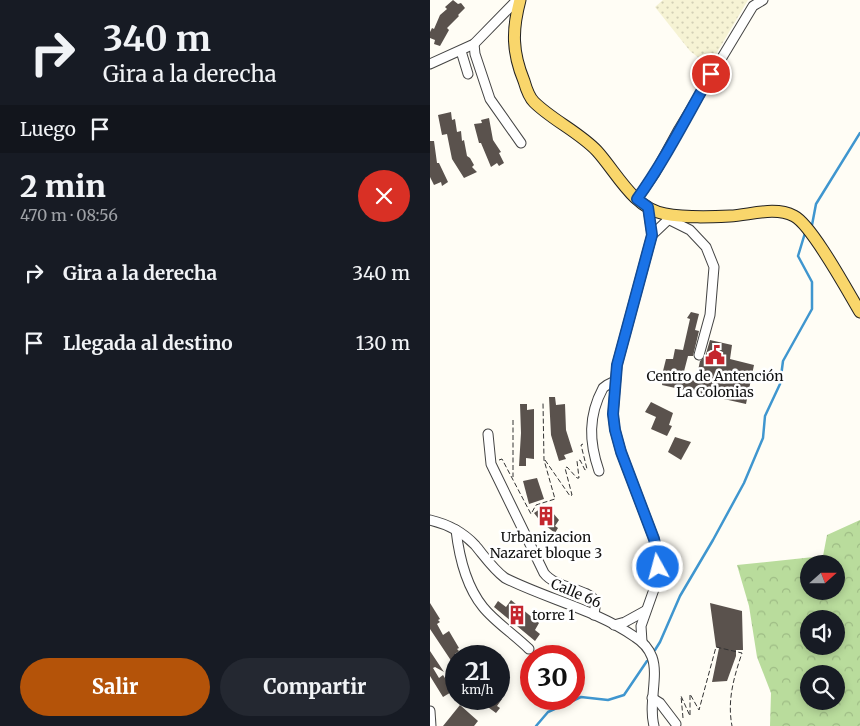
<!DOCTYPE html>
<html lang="es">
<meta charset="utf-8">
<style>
:root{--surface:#171b24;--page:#242831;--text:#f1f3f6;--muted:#9ea1a6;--accent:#b45309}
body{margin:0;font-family:Merriweather,serif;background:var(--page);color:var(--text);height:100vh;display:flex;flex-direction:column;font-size:19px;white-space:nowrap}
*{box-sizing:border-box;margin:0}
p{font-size:16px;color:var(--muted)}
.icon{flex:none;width:28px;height:28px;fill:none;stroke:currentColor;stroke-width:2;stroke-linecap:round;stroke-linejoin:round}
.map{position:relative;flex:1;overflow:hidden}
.side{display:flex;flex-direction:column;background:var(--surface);width:430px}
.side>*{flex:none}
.guide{background:#171b24;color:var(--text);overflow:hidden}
.needle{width:32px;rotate:69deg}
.controls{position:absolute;left:370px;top:555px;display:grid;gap:10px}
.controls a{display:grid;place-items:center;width:45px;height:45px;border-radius:50%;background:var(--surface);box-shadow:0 2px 8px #0003;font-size:25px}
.speed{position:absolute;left:15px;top:645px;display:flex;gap:10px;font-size:25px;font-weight:700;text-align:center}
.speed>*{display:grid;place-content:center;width:65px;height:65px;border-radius:50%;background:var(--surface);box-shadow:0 2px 8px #0003;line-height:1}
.speed small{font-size:12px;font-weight:400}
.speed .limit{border:8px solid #d22;background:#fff;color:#111}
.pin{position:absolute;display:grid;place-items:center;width:42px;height:42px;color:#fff;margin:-21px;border:2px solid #fff;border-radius:50%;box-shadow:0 1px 5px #0007}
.me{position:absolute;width:55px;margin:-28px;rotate:353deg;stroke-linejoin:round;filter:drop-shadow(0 0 4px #0008)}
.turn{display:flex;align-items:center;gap:18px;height:105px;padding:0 20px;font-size:22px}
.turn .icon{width:65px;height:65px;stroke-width:2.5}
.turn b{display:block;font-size:35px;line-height:42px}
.then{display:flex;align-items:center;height:48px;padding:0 20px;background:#0003;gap:10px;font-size:19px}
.round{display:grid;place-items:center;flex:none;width:52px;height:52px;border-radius:26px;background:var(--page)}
.headline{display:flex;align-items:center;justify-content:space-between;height:85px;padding:0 20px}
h1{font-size:30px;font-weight:800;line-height:38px}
.action{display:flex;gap:10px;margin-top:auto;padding:10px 20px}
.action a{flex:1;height:58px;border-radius:30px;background:var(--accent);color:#fff;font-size:20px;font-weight:800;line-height:58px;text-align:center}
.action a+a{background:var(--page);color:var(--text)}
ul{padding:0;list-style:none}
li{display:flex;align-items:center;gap:15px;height:70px;padding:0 20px}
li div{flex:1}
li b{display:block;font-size:19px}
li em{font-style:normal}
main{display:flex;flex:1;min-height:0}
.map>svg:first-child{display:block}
.farmland{fill:url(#farmland-dots)}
.forest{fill:url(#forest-crowns);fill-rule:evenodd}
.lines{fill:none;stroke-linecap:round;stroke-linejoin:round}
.stream{stroke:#3f96cf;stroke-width:2.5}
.building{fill:#5a524d}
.minor-casing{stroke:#444;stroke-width:11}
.major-casing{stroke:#222;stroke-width:13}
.path{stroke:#333;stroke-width:1;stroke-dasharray:5 2.5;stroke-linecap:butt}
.minor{stroke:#fff;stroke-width:9}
.major{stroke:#f9d66b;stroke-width:11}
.route-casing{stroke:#114b97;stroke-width:12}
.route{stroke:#1a73e8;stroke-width:9}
.labels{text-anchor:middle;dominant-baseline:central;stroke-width:5;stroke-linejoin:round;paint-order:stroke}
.poi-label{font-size:14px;fill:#111;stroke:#fff}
.street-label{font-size:14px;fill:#111;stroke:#fff}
</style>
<main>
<section class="side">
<div class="guide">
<div class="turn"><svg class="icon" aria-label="right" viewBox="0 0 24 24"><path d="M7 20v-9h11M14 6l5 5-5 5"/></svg><div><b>340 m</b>Gira a la derecha</div></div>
<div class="then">Luego<svg class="icon" aria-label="arrive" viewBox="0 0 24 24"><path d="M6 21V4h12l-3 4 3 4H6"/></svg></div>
</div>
<div class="headline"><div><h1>2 min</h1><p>470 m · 08:56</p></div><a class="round" style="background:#d93025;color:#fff"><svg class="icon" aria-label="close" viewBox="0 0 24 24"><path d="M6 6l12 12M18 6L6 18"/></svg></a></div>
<ul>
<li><svg class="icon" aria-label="right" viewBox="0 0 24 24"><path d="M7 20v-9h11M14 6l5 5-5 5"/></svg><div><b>Gira a la derecha</b></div><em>340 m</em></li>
<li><svg class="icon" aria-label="arrive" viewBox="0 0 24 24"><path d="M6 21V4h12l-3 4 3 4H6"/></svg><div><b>Llegada al destino</b></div><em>130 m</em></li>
</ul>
<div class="action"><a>Salir</a><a>Compartir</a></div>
</section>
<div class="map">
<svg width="430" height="726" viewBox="0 0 430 726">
<defs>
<pattern id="farmland-dots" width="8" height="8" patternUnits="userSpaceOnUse" patternTransform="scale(1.25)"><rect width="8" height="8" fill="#f6f3d4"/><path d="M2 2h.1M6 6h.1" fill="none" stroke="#d2cfb5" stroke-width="1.8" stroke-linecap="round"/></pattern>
<pattern id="forest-crowns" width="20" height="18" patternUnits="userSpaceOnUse" patternTransform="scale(1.25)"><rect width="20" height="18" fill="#b9dc9c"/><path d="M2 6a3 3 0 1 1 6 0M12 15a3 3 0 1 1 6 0" fill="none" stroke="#9ebc85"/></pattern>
</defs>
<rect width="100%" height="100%" fill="#fffdf5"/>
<!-- farmland -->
<path class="farmland" d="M233,0H318L279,66L260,51L225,7Z"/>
<!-- forest -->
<path class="forest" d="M430,520V726H340L341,693L327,657L319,606L307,565L393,556L397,535ZM379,564H406V591H379ZM379,619H406V646H379ZM379,674H406V701H379Z"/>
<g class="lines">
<!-- stream -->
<g class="stream">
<path d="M382,225L386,204L430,133"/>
<path d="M225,650L230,642L250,596L283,540L314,483L333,438L335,416L350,384L353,361L382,309V282L368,256L375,233"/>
<path d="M106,726L118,712L151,697L178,700L194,695L217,661"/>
</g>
</g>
<!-- building -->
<g class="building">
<path d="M23,0L28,4L31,3L35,8L28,15L29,16L17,28L19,30L10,46L4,44L5,40L0,38V32L2,28L4,29L10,15L17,9L15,7Z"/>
<path d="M21,112L22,120L25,119L27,132L31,131L32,141L34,140L37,156L40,158L44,165L42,167L47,172L34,178L22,159L17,134L12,135L8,115Z"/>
<path d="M59,118L63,140L71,152L69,153L74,163L69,166L67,163L61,167L51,143H49L44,124L52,123L51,120Z"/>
<path d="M0,141H4L7,163H9L18,182L12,186L11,182L4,185L0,177Z"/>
<path d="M261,312L269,314L265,330L269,331L263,356H258L252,379L266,380L270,361L275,357L280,340L302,345L300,359L324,365L316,404L232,385L234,375H232L236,359H243L245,349L253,350L260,319L257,318Z"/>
<path d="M119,397H125L126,405L135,404L136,430L143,452L134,455L136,459L129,461L121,435Z"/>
<path d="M221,402L243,413L239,425L242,426L237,436L221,429L226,417L215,412Z"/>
<path d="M90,404H97V410L104,409V459L96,458V466H89L91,433Z"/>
<path d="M245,437L261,442L251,460L238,452Z"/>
<path d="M107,478L114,499L99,504L93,481Z"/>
<path d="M116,505L129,520L125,526L128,528L125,533L111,522L104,513Z"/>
<path d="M81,600L109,623L105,630L110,634L105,641L64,607L68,601L76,607Z"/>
<path d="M0,603L10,619L8,620L10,622L7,624L13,635L19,631L29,648L27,649L29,651L25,654L26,668L0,629Z"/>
<path d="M280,603L312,611L313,650H306V656L297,681L282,682L289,648L286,647Z"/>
<path d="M0,651L14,672L5,667L3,668L9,678L13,675L23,691L13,697L0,676Z"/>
<path d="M47,699H72L67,706L70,708L66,713Z"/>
<path d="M30,705L48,721L44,726H13Z"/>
</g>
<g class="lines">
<defs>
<g id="minor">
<path d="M44,44L45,54L60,99L91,143"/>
<path d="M31,51L38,74"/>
<path d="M0,64L44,44L87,0"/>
<path d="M207,199L225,173L249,129L323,6L333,0"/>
<path d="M218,207L222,235L241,217"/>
<path d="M238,219L260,230L276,247L284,267L280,315L269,355"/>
<path d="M58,434L61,464L114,573C125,588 158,589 164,600C167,604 164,610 164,615"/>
<path d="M169,471C159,442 158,416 173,388L177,385L185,381"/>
<path d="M0,520C17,524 33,532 45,545C55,557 63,569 75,578C117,599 166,610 205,637C213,642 219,649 222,657C229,676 218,704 224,726"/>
<path d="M26,530C29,556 36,586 53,607C65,622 85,635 99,649"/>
<path d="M184,625L195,622L215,611"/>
<path d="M212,642L211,626L228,578V557L224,539L191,452L185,430L183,414L187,365L222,235"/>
<path d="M222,698L230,703L246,724"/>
<path d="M0,711L1,726"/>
</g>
<path id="major" d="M90,0C82,30 82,52 94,81C96,88 99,97 104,102C122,120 149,132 167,151C187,173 203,208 235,214C256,218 279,217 300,216C320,215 345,206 364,216C382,225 418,292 430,312"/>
</defs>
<!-- minor casing -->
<use href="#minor" class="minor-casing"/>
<!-- major casing -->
<use href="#major" class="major-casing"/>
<!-- path -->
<g class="path">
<path d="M83,420V477"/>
<path d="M69,460L72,459L101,514L106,505L125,499L114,460L113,403"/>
<path d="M115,460L140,496L142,495L135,468L137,467L147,478H149L147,461L150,460L155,470L157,469L151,445L153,444"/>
<path d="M253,718L251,696L260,716V694L269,710L286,647L312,653C304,677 297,700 302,726"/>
</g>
<!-- minor -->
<use href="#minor" class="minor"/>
<!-- major -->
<use href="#major" class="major"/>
</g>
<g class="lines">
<defs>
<path id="route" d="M228,567V557L224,539L191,452L185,430L183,414L187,365L222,235L218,207L207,199C235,160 257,116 281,74"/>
</defs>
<!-- route casing -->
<use href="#route" class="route-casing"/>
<!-- route -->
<use href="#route" class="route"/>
</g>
<!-- icons -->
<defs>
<symbol id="civic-bare" viewBox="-9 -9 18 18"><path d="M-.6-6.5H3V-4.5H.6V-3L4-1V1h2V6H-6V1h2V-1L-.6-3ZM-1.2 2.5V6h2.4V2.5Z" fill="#c4262e" stroke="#fff" stroke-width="2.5" paint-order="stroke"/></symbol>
<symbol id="building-bare" viewBox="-9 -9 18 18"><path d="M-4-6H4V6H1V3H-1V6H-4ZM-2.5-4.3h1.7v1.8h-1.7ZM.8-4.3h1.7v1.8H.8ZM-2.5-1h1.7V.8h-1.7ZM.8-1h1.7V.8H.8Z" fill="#c4262e" stroke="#fff" stroke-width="2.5" paint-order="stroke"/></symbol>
</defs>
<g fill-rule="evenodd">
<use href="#civic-bare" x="271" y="341" width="28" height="28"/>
<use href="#building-bare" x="102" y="502" width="28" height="28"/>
<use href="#building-bare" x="73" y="601" width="28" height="28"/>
</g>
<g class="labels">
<!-- poi labels -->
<g class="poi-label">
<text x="285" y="376">Centro de Antención<tspan x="285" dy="16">La Colonias</tspan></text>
<text x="116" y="537">Urbanizacion<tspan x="116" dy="16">Nazaret bloque 3</tspan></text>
<text x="102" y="615" text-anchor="start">torre 1</text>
</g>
<!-- street labels -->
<g class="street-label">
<text transform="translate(146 593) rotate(23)">Calle 66</text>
</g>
</g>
</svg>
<div class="controls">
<a><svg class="needle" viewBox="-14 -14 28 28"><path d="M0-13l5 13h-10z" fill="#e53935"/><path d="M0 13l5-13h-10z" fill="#9ea1a6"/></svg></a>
<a><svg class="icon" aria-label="sound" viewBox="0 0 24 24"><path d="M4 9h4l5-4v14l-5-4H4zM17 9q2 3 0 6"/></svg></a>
<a><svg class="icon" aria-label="search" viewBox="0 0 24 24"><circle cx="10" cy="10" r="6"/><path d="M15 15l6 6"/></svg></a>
</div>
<div class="speed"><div>21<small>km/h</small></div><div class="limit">30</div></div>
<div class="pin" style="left:281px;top:74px;background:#d93025"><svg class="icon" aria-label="arrive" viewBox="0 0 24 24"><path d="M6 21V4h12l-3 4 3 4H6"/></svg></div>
<svg class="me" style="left:228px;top:567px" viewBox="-20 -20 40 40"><circle r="17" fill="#1a73e8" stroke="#fff" stroke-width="3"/><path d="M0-11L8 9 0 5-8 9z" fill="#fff"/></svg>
</div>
</main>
